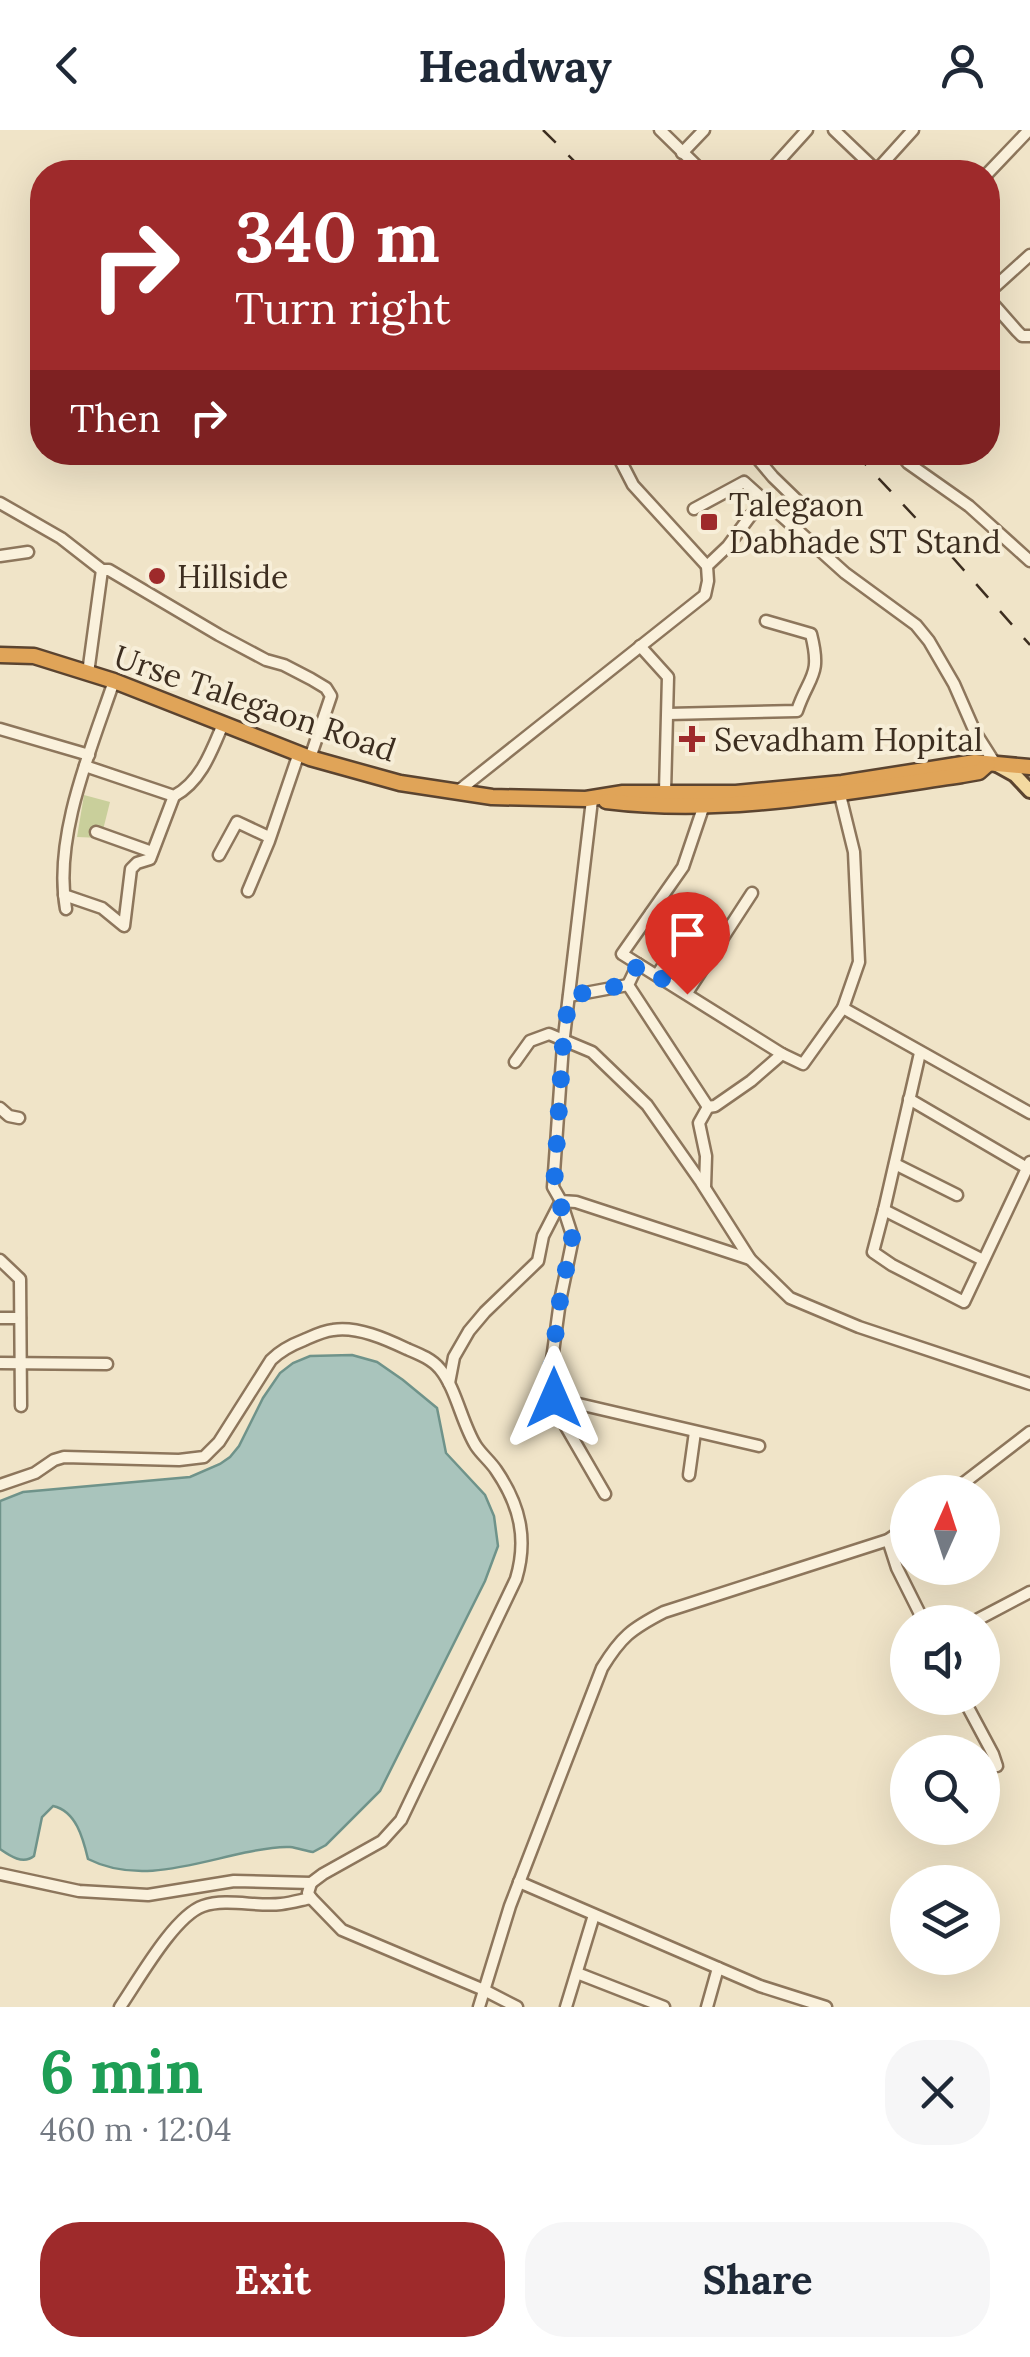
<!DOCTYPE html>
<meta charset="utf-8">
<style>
:root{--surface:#fff;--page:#f6f6f7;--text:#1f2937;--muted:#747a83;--accent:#9e2a2b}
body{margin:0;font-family:Lora,serif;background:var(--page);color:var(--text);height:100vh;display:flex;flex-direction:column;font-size:38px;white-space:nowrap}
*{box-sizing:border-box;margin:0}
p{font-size:32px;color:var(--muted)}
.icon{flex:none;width:55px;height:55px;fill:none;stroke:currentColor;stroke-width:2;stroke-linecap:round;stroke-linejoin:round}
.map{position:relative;height:1877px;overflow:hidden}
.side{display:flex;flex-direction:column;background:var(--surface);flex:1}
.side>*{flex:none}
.banner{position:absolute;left:30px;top:30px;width:970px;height:305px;border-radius:40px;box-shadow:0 10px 40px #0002;background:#9e2a2b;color:#fff;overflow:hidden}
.needle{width:65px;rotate:3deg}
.controls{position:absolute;left:890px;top:1345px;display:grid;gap:20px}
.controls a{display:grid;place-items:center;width:110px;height:110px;border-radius:50%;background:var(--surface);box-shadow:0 10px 40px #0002;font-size:50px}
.pin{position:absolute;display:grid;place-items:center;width:85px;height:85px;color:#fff;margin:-102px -42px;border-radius:50% 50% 50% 0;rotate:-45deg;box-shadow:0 0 10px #0007}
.pin .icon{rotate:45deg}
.me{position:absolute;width:110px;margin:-55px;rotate:0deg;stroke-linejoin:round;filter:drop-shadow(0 0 8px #0008)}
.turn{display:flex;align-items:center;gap:35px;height:210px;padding:0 40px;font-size:45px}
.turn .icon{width:130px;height:130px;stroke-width:2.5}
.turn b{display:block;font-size:70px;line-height:85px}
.then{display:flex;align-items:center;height:95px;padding:0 40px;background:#0003;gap:20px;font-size:38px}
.round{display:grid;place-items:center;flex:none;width:105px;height:105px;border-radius:40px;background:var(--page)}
.summary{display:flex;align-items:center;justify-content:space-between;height:170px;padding:0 40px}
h1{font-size:60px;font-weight:700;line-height:75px;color:#1e9e55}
.cta{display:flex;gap:20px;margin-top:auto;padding:20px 40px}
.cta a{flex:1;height:115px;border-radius:40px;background:var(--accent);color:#fff;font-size:40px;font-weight:700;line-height:115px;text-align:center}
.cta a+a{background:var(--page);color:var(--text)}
header{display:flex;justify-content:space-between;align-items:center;height:130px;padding:0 40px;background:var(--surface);font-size:45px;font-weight:700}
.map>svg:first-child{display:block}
.green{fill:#c9cf9b}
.water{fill:#a9c4bc;stroke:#6f938a;stroke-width:2.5}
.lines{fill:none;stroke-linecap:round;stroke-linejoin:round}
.minor-casing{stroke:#8d765c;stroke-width:15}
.major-casing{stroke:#5b4430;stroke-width:18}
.highway-casing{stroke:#5b4430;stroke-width:19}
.minor{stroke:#faf1dc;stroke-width:10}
.major{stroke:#f3d9a0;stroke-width:12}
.highway{stroke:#e0a458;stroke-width:14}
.rail{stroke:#3d2e20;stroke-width:2.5;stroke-dasharray:18 18;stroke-linecap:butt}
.route{stroke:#1a73e8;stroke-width:18;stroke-dasharray:0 32.4}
.poi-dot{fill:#9e2a2b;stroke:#f7eed8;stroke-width:4}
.labels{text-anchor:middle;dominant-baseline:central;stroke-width:8;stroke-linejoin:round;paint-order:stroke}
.poi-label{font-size:32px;fill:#3d2e20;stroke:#f7eed8;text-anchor:start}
.street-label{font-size:32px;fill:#3d2e20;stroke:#f7eed8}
</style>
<header><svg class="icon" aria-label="back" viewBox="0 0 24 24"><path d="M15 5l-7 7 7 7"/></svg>Headway<svg class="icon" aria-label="person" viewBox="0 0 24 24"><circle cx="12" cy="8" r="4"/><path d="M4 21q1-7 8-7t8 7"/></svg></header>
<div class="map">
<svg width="1030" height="1877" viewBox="0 0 1030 1877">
<rect width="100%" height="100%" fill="#f0e4c8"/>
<!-- green -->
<path class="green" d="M84,665L110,672L101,708L77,707Z"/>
<!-- water -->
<path class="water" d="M352,1225L377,1232L403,1250L437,1278L446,1323L485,1365L494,1386L498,1416L485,1451L380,1661L326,1715L313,1722C306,1721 298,1718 290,1717C275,1716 258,1720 243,1723C192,1734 137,1754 88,1729C83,1708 76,1681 53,1676L42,1687L34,1726C23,1735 10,1726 0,1719V1371L23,1362L190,1347L220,1334L230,1327L239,1316L263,1268L280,1243L293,1233L310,1226Z"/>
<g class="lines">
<defs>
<g id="minor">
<path d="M660,0L703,42"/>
<path d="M834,0L878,42"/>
<path d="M682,23L704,0"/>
<path d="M769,42L807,0"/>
<path d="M875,42L913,0"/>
<path d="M988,43L1029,0"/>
<path d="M988,163L1030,125"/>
<path d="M988,168L1017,201L1022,206H1030"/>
<path d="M616,322L633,355L707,436"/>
<path d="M752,322L773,347L806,379L792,395"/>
<path d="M899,322L908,333L969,376L1030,431"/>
<path d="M0,373L61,408L102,440H109L219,505L266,530L284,535L311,549L326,558L331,566L310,628"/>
<path d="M694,379L744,352L845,443L916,495L929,511L954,554L975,602L996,635"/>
<path d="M0,426L28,422"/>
<path d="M640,516L668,547L665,662"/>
<path d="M88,543L102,440"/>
<path d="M668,584L797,581C809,545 822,547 811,504L766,491"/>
<path d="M0,599L89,625"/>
<path d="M85,636L174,666C201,652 212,620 223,594"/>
<path d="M457,662L705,465L708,451L707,436L728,416L751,385L769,375"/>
<path d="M592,670L563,915L553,1057L561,1071L576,1072L750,1129"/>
<path d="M704,675L683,737L622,824L782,924L803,934L843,878L859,832L854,722L839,661"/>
<path d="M96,702L152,722"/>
<path d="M219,725L237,692L269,707"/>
<path d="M248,761L269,711L299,623"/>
<path d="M64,765L102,778L124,796L131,739L137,733L150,729L174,666"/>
<path d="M66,779C53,707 91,619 114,551"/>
<path d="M651,783L683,805L657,845"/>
<path d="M683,805L704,774"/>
<path d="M638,834L628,855L708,977L715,976L751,951L782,924"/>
<path d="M687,863L752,763"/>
<path d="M569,866L628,855"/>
<path d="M843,878L1030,983"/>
<path d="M920,923L884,1080L873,1122L892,1135L964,1172L1030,1032"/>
<path d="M515,932L530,911L549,904L592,922L647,975L701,1052L750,1129L790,1168L859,1197L1030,1254"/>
<path d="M909,969L1027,1038"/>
<path d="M0,978L9,986L19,988"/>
<path d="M895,1034L957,1065"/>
<path d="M705,1057L706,1026L699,993L708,977"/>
<path d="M561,1071L573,1108L560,1171L551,1237L554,1276L605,1364"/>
<path d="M884,1080L983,1130"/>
<path d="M0,1130L20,1149L21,1276"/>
<path d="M0,1188H20"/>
<path d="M0,1233L107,1234"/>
<path d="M449,1253L454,1227L469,1201L485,1182L538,1131L543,1106L561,1071"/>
<path d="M553,1268L759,1316"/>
<path d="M689,1345L695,1302"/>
<path d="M0,1355L35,1343L54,1330L64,1327L179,1330L204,1327L219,1312L271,1230C281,1220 291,1215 304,1210C313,1206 323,1201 333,1200C357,1196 386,1209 407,1219C419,1224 432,1229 440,1239C456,1258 462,1294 476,1316C482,1325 490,1331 496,1340C520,1375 528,1409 516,1449L401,1690L382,1711L323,1744L311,1753L234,1751L148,1765L79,1761L0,1744"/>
<path d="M952,1362L1030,1302"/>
<path d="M888,1410L897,1438L924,1492"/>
<path d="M973,1492L1030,1462"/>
<path d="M963,1568L993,1624L997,1636"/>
<path d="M519,1752L760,1856L826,1877"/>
<path d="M311,1753L308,1763L311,1768L342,1800L484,1860L517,1877"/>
<path d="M577,1843L664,1877"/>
<path d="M120,1877C138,1851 174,1786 203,1776C227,1768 256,1777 281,1774C291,1773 301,1770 311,1768"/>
<path d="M479,1877L510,1776L602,1538C621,1507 631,1499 664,1482L888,1410L908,1396"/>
<path d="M566,1877L594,1785"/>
<path d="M707,1877L718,1838"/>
</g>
<path id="major" d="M997,635L1015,645L1030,661"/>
<g id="highway">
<path d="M0,525L34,526L114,551L310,628L400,653L492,667L586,669L623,663H736L842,653L975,632L1030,637"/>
<path d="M606,671C726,686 844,662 962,645L979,642L988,634"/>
</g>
</defs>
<!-- minor casing -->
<use href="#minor" class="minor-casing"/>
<!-- major casing -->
<use href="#major" class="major-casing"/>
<!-- highway casing -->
<use href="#highway" class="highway-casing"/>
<!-- minor -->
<use href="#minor" class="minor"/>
<!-- major -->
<use href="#major" class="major"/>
<!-- highway -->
<use href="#highway" class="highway"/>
<!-- rail -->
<g class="rail">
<path d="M543,0L585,42"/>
<path d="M854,322L954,429L1030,515"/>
</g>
</g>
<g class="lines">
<!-- route -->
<path class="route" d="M554,1268L551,1237L560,1171L572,1108L554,1057L563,915L569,866L628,854L638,834L687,864"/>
</g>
<!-- markers -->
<g class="poi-dot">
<rect x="699" y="382" width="20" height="20" rx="5"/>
<circle cx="157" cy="446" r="10"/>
<path d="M687 594h10v10h10v10h-10v10h-10v-10h-10v-10h10z"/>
</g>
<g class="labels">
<!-- poi labels -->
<g class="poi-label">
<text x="729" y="374">Talegaon<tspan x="729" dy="37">Dabhade ST Stand</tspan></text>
<text x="177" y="446">Hillside</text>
<text x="714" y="609">Sevadham Hopital</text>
</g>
<!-- street labels -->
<g class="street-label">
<text transform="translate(255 573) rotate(19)">Urse Talegaon Road</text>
</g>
</g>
</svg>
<div class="controls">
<a><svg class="needle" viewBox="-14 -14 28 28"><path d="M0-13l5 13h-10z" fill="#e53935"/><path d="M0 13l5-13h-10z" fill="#747a83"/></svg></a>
<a><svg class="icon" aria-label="sound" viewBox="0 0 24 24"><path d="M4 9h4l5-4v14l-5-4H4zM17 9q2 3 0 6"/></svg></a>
<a><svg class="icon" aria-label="search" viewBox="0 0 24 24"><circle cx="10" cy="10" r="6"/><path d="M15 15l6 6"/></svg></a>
<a><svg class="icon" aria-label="layers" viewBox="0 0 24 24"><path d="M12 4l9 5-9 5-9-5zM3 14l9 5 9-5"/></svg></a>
</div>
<div class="pin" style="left:687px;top:864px;background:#d93025"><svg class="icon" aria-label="arrive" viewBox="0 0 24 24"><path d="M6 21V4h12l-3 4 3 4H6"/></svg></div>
<svg class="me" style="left:554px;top:1268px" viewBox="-20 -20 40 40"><path d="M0-17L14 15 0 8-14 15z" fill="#1a73e8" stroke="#fff" stroke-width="4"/></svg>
<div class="banner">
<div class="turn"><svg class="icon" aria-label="right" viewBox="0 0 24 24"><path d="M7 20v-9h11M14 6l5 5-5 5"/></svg><div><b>340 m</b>Turn right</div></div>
<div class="then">Then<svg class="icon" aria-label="right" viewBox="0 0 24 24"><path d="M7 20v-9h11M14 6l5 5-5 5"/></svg></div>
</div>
</div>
<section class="side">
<div class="summary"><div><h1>6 min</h1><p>460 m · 12:04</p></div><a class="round"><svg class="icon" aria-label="close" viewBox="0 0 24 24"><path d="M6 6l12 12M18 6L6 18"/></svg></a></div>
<div class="cta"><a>Exit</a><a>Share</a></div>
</section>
